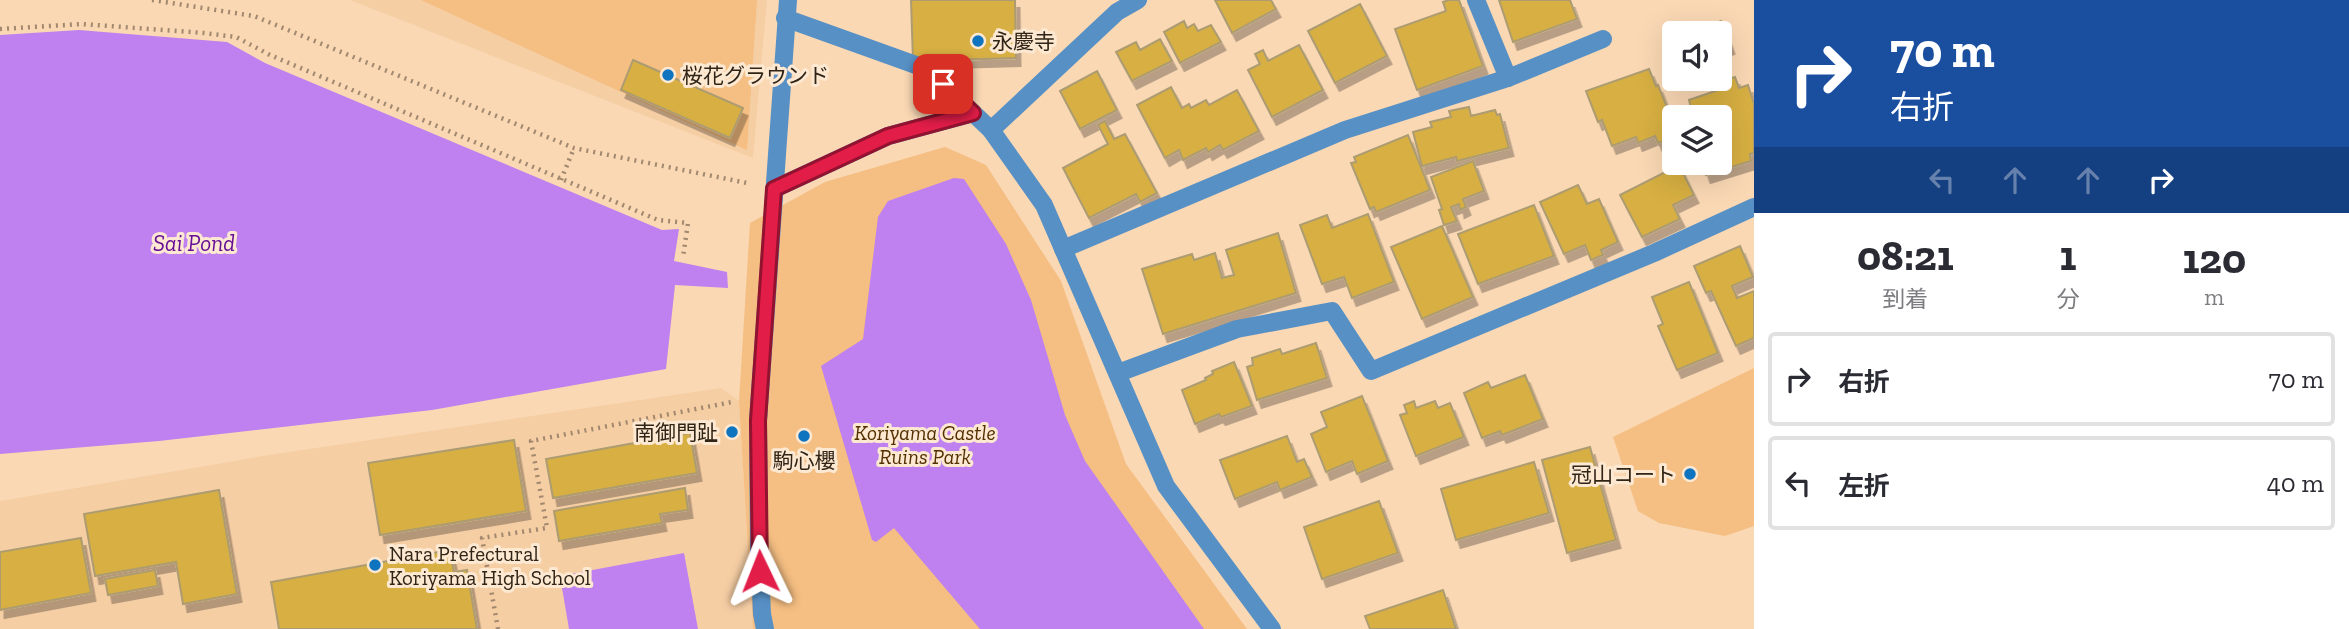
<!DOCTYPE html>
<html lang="ja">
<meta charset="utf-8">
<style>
:root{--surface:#fff;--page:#f7f7f7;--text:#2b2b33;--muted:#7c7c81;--line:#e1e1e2}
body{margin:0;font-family:"Zilla Slab","Noto Sans JP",serif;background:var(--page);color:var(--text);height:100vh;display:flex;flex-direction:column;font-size:26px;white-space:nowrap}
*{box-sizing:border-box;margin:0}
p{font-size:23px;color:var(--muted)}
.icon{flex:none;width:38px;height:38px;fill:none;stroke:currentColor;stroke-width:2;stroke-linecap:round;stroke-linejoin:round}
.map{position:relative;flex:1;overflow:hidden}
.details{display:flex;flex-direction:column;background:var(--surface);width:595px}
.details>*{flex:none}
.guide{background:#1a4fa0;color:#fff;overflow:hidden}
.fabs{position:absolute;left:1662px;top:21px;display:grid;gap:14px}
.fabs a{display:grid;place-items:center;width:70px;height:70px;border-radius:7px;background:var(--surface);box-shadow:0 7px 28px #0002;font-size:35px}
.pin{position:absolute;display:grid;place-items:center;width:60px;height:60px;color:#fff;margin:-30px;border-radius:14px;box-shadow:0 4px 10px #0006}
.me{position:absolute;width:77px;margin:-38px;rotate:358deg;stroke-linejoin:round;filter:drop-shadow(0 0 5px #0008)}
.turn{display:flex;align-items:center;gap:24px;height:147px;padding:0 21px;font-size:32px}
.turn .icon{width:91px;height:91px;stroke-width:2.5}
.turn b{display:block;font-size:49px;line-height:60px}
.lanes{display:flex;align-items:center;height:66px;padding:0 21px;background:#0003;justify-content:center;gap:35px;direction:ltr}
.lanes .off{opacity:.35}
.eta{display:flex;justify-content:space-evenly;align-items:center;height:119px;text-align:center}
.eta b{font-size:42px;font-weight:700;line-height:49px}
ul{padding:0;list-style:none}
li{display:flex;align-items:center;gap:21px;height:94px;margin:0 14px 10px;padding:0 7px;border:4px solid var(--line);border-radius:7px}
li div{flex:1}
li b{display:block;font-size:26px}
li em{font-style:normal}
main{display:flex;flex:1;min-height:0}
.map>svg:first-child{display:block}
.built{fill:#f6cea4}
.green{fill:#f5be82}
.water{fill:#be81ef}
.building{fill:#d7af42;stroke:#ad9c72;stroke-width:2;filter:url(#shadow)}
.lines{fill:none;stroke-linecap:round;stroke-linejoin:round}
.path{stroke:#a1886e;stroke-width:4.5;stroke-dasharray:2 5;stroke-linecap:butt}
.service{stroke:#5790c5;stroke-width:18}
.minor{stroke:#5790c5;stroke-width:18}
.route-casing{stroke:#92132f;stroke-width:18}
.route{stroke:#e11d48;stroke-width:12}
.poi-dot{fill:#0e74c0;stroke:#fde8d2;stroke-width:2.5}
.labels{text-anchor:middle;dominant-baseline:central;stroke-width:6;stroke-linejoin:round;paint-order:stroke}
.poi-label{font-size:21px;fill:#302416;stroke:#fde8d2;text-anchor:start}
.park-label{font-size:21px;font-style:italic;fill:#533000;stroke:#fde8d2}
.water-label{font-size:23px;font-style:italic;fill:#671097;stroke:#fde8d2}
</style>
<main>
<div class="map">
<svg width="1754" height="629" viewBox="0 0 1754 629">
<defs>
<filter id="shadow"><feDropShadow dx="4.5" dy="8" stdDeviation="0" flood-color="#0004"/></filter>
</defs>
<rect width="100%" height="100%" fill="#fad8b4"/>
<!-- built -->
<g class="built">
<path d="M350,0H767L753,158Z"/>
<path d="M721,388L739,401L753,629H0V501L275,454Z"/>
</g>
<!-- green -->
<g class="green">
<path d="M421,0H757L747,150Z"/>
<path d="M945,147L986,165L1061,281L1126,464L1247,629H753L739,401L750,223L825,182Z"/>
<path d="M1754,368V526L1725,536L1659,523L1638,511L1613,437Z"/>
</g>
<!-- water -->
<g class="water">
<path d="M79,30L227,42L265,63L662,230L679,229L674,261L727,272L728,288L675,285L666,369L432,410L159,441L0,454V35Z"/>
<path d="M954,178L964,179L1006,244L1031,300L1065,415L1085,461L1204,629H980L894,528L876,542L872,540L821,366L863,339L878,217L888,201Z"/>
<path d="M684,553L698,629H569L560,576Z"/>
</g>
<!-- building -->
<g class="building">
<path d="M911,0H1015L1016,58L913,61Z"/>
<path d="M1215,0H1271L1276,9L1232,33Z"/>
<path d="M1449,0H1459L1483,66L1417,90L1395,29L1446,11L1443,2Z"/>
<path d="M1499,0H1570L1577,19L1513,42Z"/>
<path d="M1360,4L1387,56L1335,83L1308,31Z"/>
<path d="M1184,21L1187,28L1194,24L1198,31L1211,25L1221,42L1180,63L1164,32Z"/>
<path d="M1721,21L1730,46L1720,50V33H1689Z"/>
<path d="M1160,39L1172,61L1132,81L1116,52L1136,42L1140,50Z"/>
<path d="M1299,45L1323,90L1272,117L1248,70L1260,64L1255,54L1263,50L1268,61Z"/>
<path d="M633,60L743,108L730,138L621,90Z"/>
<path d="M1649,69L1656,86L1658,85L1675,127V137L1658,143L1655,136L1638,143L1636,137L1612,146L1602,120L1598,122L1586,91Z"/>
<path d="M1097,71L1117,110L1080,129L1060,91Z"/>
<path d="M1735,77L1739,88L1748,85L1754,104V153L1750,154L1751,161L1706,175L1702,163H1720V117H1688L1685,109L1691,108L1689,100L1724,88L1722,81Z"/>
<path d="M1171,87L1182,108L1189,104L1191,108L1206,100L1209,105L1237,90L1259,131L1223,150L1220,145L1208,152L1206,148L1183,160L1179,150L1165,158L1137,105Z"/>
<path d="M1469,107L1471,116L1495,110L1497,115L1500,114L1509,148L1457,161L1456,157L1422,166L1413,132L1432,127L1430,122L1451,117L1449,111Z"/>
<path d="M1105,121L1114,139L1125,134L1157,193L1140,202L1136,194L1089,218L1063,168L1108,144L1098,125Z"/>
<path d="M1408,135L1430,190L1376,212L1374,207L1370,209L1351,163L1356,162L1354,157Z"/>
<path d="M1473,161L1484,191L1463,199L1466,207L1460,210L1459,204L1451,207L1457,221L1444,225L1439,210L1442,209L1431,177Z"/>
<path d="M1679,165L1694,195L1673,205L1680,219L1642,237L1620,195Z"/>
<path d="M1578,185L1587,204L1599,199L1618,242L1601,250L1603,255L1591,260L1585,245L1564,254L1540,202Z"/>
<path d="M1534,205L1554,256L1478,284L1458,234Z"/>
<path d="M1368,214L1394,282L1352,298L1344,277L1322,284L1300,225L1327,215L1332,228Z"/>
<path d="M1442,226L1473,297L1422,319L1391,247Z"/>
<path d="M1278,233L1296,293L1163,334L1142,269L1192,254L1194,260L1215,253L1222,278L1234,275L1226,250Z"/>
<path d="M1740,246L1753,277L1732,286L1737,298L1754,291V338L1736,346L1711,291L1706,293L1694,266Z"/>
<path d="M1689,282L1718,353L1677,370L1658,326L1663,324L1652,297Z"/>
<path d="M1316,343L1327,378L1257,400L1247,367L1253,365L1252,358L1280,349L1282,354Z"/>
<path d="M1234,362L1252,406L1221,417L1219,414L1195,424L1182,390L1206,380L1205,378L1213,374L1212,371Z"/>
<path d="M1525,375L1543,419L1502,435L1500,431L1482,438L1464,393L1488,382L1491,388Z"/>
<path d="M1362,396L1388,461L1357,474L1352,461L1326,472L1311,434L1327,427L1321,412Z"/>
<path d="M1414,401L1416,408L1435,401L1438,408L1450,403L1464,437L1416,456L1400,415L1407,413L1404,405Z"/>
<path d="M690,433L697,473L553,498L546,459Z"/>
<path d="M1287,436L1297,462L1304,459L1312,477L1280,490L1277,482L1235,499L1220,460Z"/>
<path d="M514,440L526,511L380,535L368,463Z"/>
<path d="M1590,447L1616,540L1567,553L1542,460Z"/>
<path d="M1534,462L1549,513L1456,540L1441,489Z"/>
<path d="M685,488L688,510L660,514L662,523L559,541L554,511Z"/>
<path d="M219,490L237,594L183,604L176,562L95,576L84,514Z"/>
<path d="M1379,501L1398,553L1322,579L1304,527Z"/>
<path d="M81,538L91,593L0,610V552Z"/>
<path d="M450,550L454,572L467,570L477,629H279L271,582Z"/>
<path d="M155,570L158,586L108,595L105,579Z"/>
<path d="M1443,590L1456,629H1370L1365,616Z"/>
</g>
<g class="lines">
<!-- path -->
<g class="path">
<path d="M152,0L254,16L574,148L747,183"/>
<path d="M0,29L82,24L204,33L236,37L270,55L658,220L688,223L683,257"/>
<path d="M561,180L574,148"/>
<path d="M498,629L482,538L547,528L531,441L732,402"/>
</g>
<!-- service -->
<path class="service" d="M1118,373L1237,329L1332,311L1371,371L1654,253L1754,207"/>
<!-- minor -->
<g class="minor">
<path d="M1476,0L1508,78"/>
<path d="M785,18L927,69L991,130L1044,205L1166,486L1272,629"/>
<path d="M991,130L1117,12L1138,0"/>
<path d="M774,189L888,136L973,113"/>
<path d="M1063,249L1345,130L1508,78L1603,39"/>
<path d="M765,629L762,614L759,549L758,421L788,0"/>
</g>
</g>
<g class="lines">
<defs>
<path id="route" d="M760,571L758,421L774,189L888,136L973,113L943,84"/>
</defs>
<!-- route casing -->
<use href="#route" class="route-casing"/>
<!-- route -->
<use href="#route" class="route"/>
</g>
<!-- markers -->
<g class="poi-dot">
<circle cx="978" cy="41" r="7"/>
<circle cx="668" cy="75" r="7"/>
<circle cx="732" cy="432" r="7"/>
<circle cx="804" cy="436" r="7"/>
<circle cx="1690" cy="474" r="7"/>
<circle cx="375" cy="565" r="7"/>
</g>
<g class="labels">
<!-- poi labels -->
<g class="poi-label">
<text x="992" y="41">永慶寺</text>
<text x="682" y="75">桜花グラウンド</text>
<text x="718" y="432" text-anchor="end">南御門趾</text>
<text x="804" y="460" text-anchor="middle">駒心櫻</text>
<text x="1676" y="474" text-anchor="end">冠山コート</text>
<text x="389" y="553">Nara Prefectural<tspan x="389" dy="24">Koriyama High School</tspan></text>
</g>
<!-- park labels -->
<g class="park-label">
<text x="925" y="432">Koriyama Castle<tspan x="925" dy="24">Ruins Park</tspan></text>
</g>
<!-- water labels -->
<g class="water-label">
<text x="194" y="243">Sai Pond</text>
</g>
</g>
</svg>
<div class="fabs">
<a><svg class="icon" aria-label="sound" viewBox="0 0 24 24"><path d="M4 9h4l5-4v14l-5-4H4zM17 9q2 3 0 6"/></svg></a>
<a><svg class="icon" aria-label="layers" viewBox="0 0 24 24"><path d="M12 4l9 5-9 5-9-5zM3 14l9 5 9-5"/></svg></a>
</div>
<div class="pin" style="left:943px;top:84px;background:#d93025"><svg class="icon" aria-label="arrive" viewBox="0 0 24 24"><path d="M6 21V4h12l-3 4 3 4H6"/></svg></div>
<svg class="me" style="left:760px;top:571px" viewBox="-20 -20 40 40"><path d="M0-17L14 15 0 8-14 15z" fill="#e11d48" stroke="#fff" stroke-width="4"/></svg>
</div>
<section class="details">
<div class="guide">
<div class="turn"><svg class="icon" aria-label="right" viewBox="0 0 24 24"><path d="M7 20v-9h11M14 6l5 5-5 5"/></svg><div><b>70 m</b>右折</div></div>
<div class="lanes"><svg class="icon off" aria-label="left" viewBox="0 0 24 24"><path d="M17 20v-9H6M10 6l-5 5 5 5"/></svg><svg class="icon off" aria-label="ahead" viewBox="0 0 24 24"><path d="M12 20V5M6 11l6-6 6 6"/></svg><svg class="icon off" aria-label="ahead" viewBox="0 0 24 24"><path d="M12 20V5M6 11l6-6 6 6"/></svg><svg class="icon" aria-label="right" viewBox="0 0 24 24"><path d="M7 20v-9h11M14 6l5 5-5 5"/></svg></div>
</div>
<div class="eta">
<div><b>08:21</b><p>到着</p></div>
<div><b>1</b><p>分</p></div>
<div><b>120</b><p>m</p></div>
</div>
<ul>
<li><svg class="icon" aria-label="right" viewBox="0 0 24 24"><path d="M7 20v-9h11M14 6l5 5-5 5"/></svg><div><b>右折</b></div><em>70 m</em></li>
<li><svg class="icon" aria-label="left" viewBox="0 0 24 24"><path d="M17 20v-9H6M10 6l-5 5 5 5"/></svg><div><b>左折</b></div><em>40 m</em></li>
</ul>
</section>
</main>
